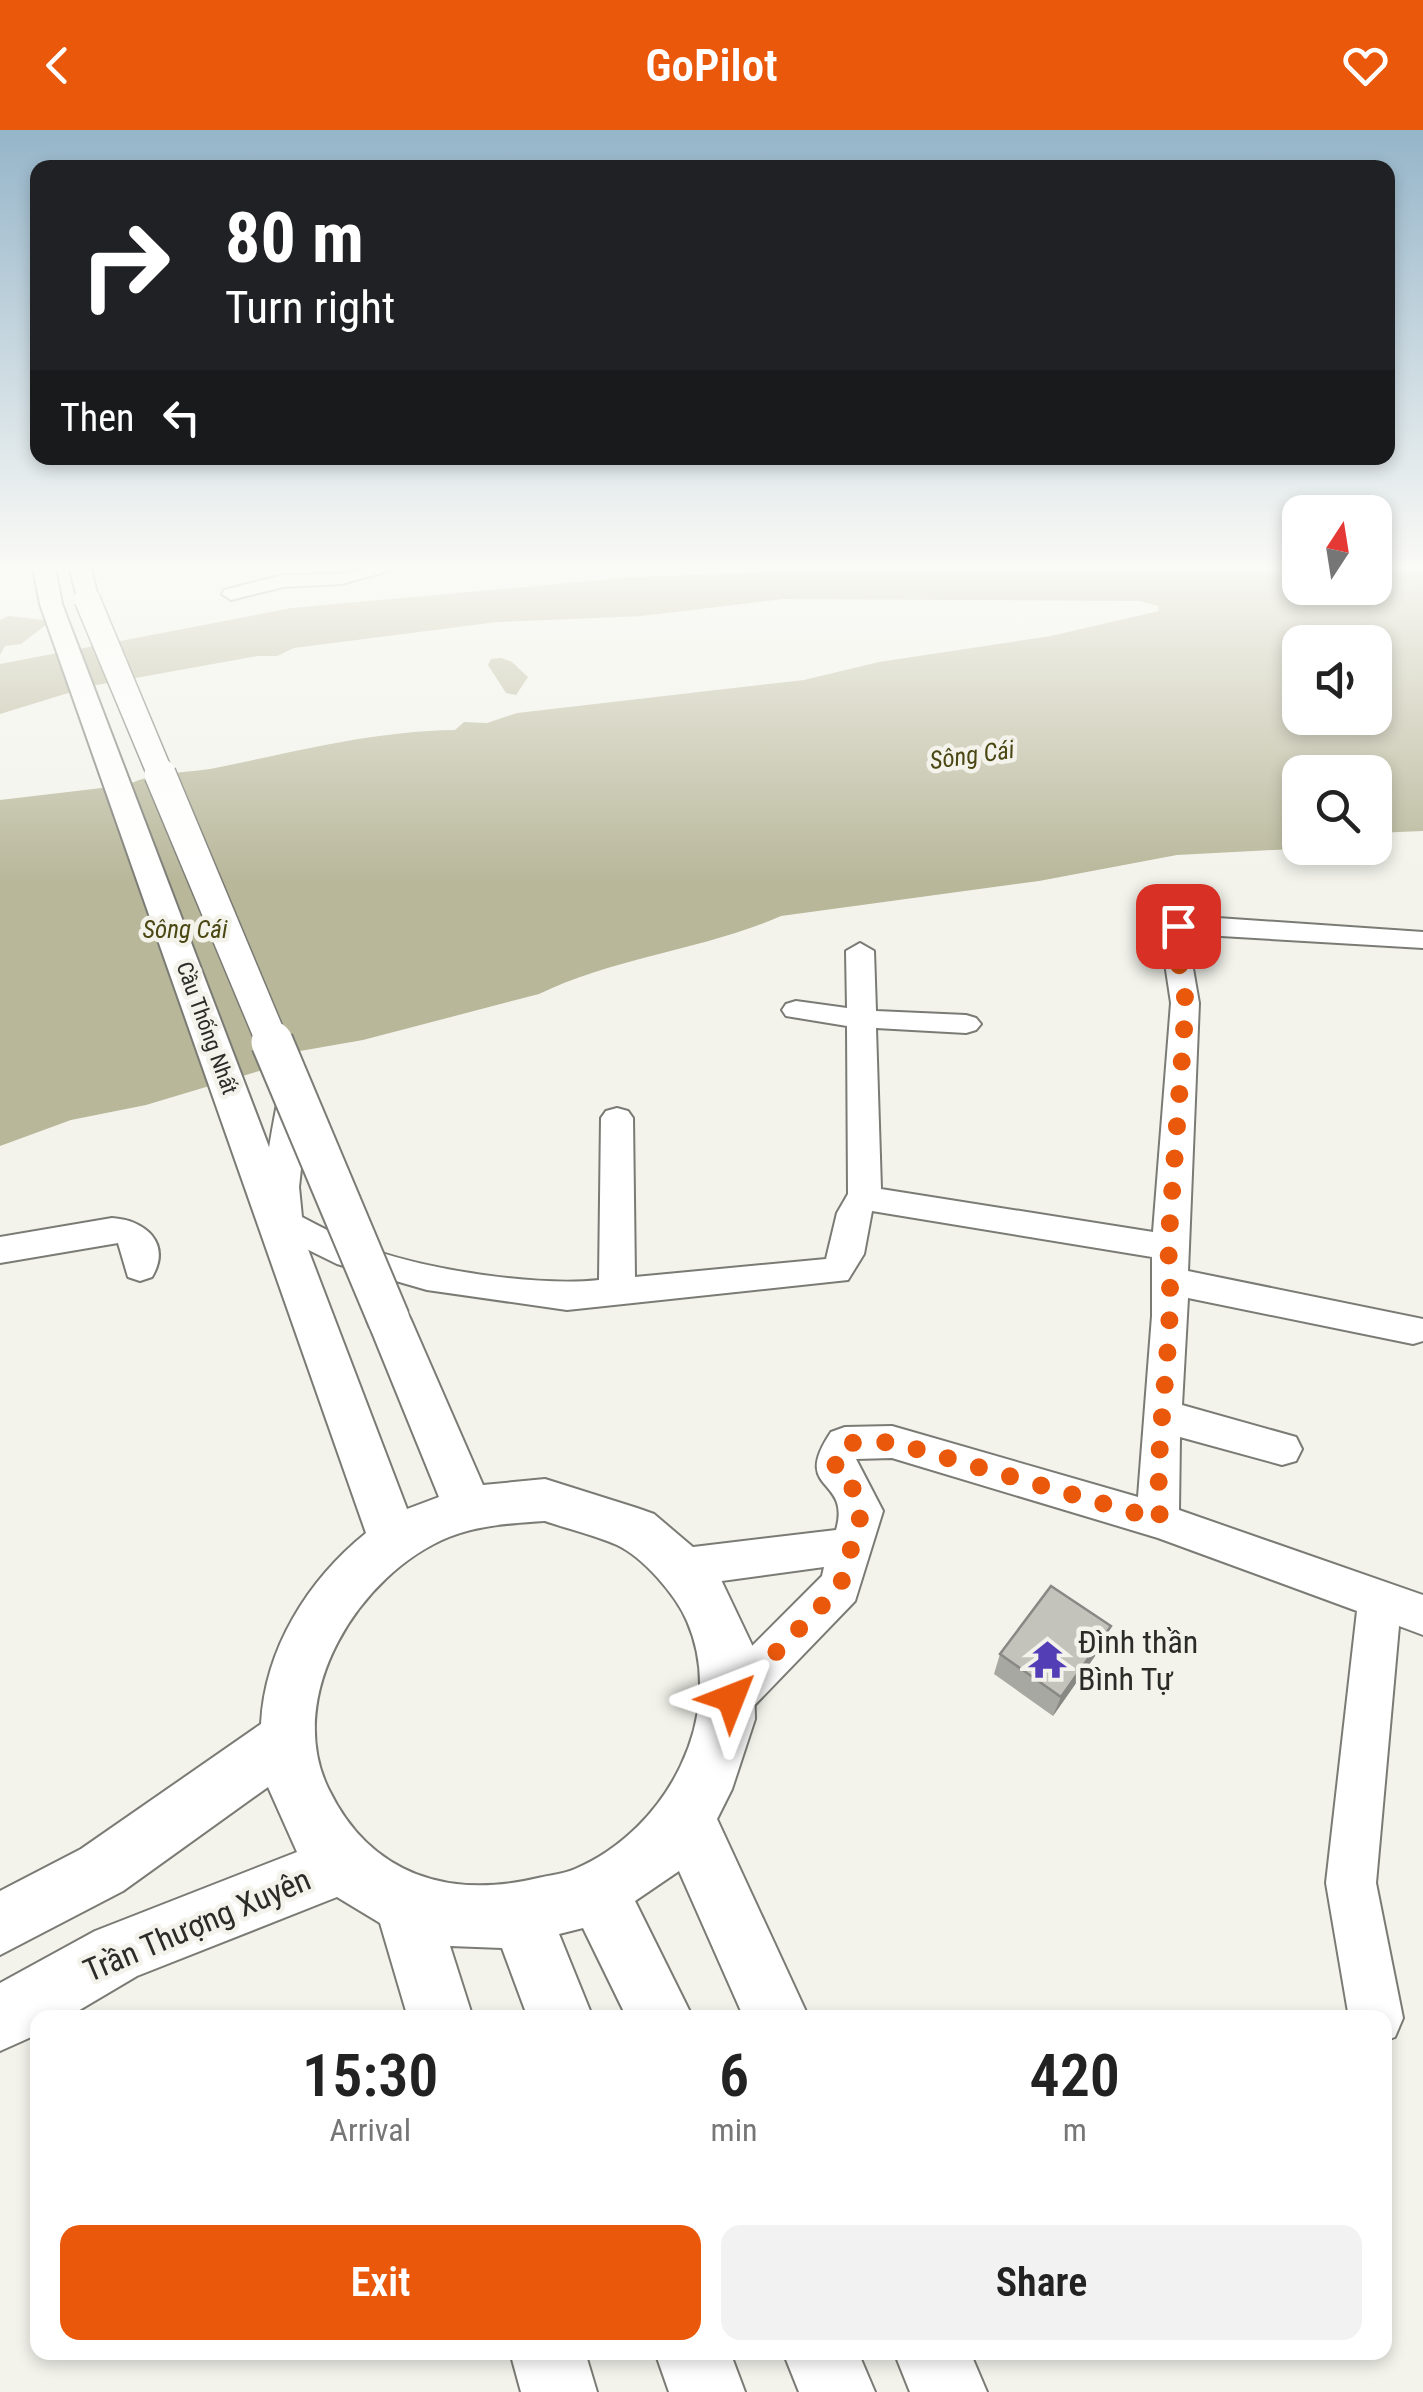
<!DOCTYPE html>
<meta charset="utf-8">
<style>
:root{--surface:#fff;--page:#f2f2f2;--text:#222;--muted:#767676;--accent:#ea580c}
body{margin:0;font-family:"Roboto Condensed",sans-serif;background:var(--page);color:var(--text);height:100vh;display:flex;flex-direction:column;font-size:38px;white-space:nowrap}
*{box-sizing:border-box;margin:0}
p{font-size:32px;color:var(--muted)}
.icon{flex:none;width:55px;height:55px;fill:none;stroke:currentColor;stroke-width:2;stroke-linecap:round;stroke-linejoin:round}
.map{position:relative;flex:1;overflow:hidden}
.side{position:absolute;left:30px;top:1880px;width:1362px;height:350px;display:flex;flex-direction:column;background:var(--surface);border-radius:20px;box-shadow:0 5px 15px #0003}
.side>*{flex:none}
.banner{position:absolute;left:30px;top:30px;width:1365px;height:305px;border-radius:20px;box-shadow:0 5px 15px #0003;background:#202124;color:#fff;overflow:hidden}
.needle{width:65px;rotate:12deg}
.fabs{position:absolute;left:1282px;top:365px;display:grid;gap:20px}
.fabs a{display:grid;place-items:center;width:110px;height:110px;border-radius:20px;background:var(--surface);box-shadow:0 5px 15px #0003;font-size:50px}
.pin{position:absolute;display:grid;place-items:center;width:85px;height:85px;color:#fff;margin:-42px;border-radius:20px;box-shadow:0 5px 15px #0006}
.me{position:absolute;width:110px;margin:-55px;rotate:45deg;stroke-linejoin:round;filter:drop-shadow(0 0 8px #0008)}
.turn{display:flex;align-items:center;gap:35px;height:210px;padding:0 30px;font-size:45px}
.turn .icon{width:130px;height:130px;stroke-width:2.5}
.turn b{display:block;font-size:70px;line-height:85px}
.then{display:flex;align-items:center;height:95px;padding:0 30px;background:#0003;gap:20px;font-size:38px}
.eta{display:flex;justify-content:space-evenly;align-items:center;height:170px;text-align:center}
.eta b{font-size:60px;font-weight:600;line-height:70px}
.cta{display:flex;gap:20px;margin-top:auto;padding:20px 30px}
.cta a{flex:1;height:115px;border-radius:20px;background:var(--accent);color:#fff;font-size:40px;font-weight:600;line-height:115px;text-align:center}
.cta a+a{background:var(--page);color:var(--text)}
header{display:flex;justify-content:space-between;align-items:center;height:130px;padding:0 30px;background:var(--accent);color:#fff;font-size:45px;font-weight:600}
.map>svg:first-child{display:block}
.water{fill:#b8b79a;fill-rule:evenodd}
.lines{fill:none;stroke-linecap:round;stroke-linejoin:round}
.minor-casing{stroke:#7b7b75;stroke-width:4}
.major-casing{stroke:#7b7b75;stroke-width:4}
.minor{fill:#fff;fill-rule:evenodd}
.major{fill:#fff;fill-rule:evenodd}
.major-bridge-far2-casing{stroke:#7b7b75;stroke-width:28;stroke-linecap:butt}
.major-bridge-far1-casing{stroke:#7b7b75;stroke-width:34;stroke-linecap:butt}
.major-bridge-casing{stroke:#7b7b75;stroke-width:45;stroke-linecap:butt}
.major-bridge-far2{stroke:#fff;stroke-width:25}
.major-bridge-far1{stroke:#fff;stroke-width:31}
.major-bridge{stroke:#fff;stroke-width:41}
.wall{fill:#a8a8a2}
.shaded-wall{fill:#888884}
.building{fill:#c3c3bc;stroke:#888884;stroke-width:2.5}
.route{stroke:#ea580c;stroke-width:18;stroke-dasharray:0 32.4}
.labels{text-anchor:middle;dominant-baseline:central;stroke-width:9;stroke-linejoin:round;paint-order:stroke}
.far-street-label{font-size:22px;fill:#2b2b28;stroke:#f3f3ec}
.far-water-label{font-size:25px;font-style:italic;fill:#4a4713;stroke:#f3f3ec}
.near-poi-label{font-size:32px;fill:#2b2b28;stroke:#f3f3ec;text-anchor:start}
.near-street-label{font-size:32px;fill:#2b2b28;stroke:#f3f3ec}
</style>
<header><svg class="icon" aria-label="back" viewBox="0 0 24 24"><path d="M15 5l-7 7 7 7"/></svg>GoPilot<svg class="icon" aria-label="heart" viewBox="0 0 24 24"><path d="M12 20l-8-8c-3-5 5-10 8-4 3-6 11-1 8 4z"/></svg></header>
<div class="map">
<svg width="1423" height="2262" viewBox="0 0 1423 2262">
<rect width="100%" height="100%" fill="#f3f3ec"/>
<!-- water -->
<g class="water">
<path d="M807,441H1300V458H1375V441H1423V701L1375,703V642H1300V716L1293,719L1177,725L1039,751L781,786C703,820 615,827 539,864L363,910L300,921L259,941L146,975L71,990L0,1016V670L127,655C158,640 192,644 225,636C302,620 377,601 455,600L464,592L487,593L517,583L804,550L879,532L1051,506L1159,481L1158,476L1140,471L783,469L642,486L497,492L294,518L277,526H258L91,556L0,584V534L292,478L634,447ZM1300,512H1375V588H1300Z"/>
<path d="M9,486L51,491L21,514L5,516L0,525V490Z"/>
<path d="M501,528L512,532L528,547L516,565L506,563L488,535L491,529Z"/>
</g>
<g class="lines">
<defs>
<g id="minor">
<path d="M372,437H403L341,454L283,457L231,470L222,464L224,460L283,445L341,444Z"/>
<path d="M1189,786L1423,802V818L1187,804L1199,873L1188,1141L1423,1189V1211L1413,1214L1188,1168L1182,1275L1296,1307L1302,1319L1296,1331L1282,1335L1180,1307L1179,1380L1423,1465V1505L1399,1496L1376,1753L1403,1888L1395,1907L1385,1911V1888H1349L1326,1753L1357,1481L1158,1408L892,1328L856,1329L883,1381L855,1471L747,1583L731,1590L715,1583L708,1568L715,1553L822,1446L824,1437L685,1456L670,1450L664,1437L670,1424L685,1418L836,1400C852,1346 790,1363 831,1302L845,1297L892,1296L1138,1367L1152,1186V1127L872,1081L864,1124L848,1150L567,1180L427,1160L337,1134L274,1103C254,1069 274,995 280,957L284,950H306L310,957L299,1057L302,1087C321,1097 340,1107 359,1115C420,1139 535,1157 599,1150L601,988L606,981L617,978L628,981L633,988L635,1147L826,1129L837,1083L848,1064L847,896L786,886L782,880L786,874L796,871L847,878L846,821L860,813L874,821L876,881L966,885L976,888L981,894L976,900L966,903L876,898L881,1059L1153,1102L1171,873L1160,800L1163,794Z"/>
<path d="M112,1088C145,1090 172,1113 152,1147L140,1151L128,1147L118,1113L0,1133V1107Z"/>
</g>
<g id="major">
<path d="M33,437H55L62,474L407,1379L439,1367L367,1190L373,1178L389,1173L405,1178L411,1190L483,1355L545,1349L637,1378L654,1384L714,1435L753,1517L755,1589L732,1659L717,1689L809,1888H744L679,1741L635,1771L693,1888H627L583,1798L559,1804L593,1888H528L502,1818L450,1816L473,1888H408L380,1793L337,1767L137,1846L66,1888H38V1904L0,1921V1853L95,1801L297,1722L268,1657L123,1761L0,1825V1761L81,1719L261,1594C265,1518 308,1450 366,1403L40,474ZM545,1391C568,1399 594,1405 617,1415C643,1427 676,1465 687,1491C728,1585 667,1700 575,1739C564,1744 550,1745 538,1748C450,1769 371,1746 329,1660C282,1566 360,1443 449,1407C479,1395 513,1393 545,1391Z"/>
<path d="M69,437H91L98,469L95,474H79Z"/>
<path d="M510,2222H585L597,2262H521Z"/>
<path d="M655,2222H730L745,2262H669Z"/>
<path d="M783,2222H858L875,2262H799Z"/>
<path d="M894,2222H970L987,2262H910Z"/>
</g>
</defs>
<!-- minor casing -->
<use href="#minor" class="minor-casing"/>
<!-- major casing -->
<use href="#major" class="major-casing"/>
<!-- minor -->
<use href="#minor" class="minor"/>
<!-- major -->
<use href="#major" class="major"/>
<defs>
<path id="major-bridge-far2" d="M87,469L161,646"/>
<path id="major-bridge-far1" d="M160,644L273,914"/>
<path id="major-bridge" d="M272,912L389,1190"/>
</defs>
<!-- major-bridge-far2 casing -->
<use href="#major-bridge-far2" class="major-bridge-far2-casing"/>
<!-- major-bridge-far1 casing -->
<use href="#major-bridge-far1" class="major-bridge-far1-casing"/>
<!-- major-bridge casing -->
<use href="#major-bridge" class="major-bridge-casing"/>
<!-- major-bridge-far2 -->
<use href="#major-bridge-far2" class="major-bridge-far2"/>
<!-- major-bridge-far1 -->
<use href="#major-bridge-far1" class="major-bridge-far1"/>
<!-- major-bridge -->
<use href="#major-bridge" class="major-bridge"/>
</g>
<!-- wall -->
<path class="wall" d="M1102,1516L1053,1586L994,1544L1000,1524Z"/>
<!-- shaded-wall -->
<path class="shaded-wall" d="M1111,1496L1102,1516L1053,1586L1061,1567Z"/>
<!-- building -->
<path class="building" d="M1051,1456L1111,1496L1061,1567L1000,1524Z"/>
<!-- sky -->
<linearGradient id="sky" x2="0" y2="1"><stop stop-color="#95b5c9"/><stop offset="0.58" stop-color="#fafaf6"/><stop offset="1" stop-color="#fafaf6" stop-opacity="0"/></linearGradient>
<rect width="1423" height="753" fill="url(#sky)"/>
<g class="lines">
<!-- route -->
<path class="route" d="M731,1568L840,1457L862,1381L849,1350L835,1342L836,1327L845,1313L892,1312L1160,1390C1153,1300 1177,1209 1168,1118L1186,873L1173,800L1178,796"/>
</g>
<!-- icons -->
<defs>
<symbol id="temple-bare" viewBox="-9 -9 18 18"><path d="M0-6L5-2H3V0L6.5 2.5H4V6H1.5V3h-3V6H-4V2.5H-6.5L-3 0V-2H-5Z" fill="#543eb6" stroke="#f3f3ec" stroke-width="2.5" paint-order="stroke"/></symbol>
</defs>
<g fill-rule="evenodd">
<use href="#temple-bare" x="1020" y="1502" width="55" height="55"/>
</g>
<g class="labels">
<!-- far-street labels -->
<g class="far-street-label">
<text transform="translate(207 898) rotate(70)">Cầu Thống Nhất</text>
</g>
<!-- far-water labels -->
<g class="far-water-label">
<text transform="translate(972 625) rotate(-8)">Sông Cái</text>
<text x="185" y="799">Sông Cái</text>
</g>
<!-- near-poi labels -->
<g class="near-poi-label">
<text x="1078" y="1512">Đình thần<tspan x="1078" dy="37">Bình Tự</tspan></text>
</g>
<!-- near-street labels -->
<g class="near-street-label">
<text transform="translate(197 1795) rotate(-23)">Trần Thượng Xuyên</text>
</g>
</g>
</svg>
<div class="fabs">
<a><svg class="needle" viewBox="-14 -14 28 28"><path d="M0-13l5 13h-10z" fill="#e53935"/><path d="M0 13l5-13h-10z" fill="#767676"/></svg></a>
<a><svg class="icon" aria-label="sound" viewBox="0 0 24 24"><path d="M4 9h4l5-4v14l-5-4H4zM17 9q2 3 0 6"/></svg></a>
<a><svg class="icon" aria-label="search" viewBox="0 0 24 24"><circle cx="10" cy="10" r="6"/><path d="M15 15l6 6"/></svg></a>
</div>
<div class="pin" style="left:1178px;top:796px;background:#d93025"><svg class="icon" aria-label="arrive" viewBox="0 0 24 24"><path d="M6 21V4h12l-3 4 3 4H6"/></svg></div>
<svg class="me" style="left:731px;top:1568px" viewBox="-20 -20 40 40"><path d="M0-17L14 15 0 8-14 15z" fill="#ea580c" stroke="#fff" stroke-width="4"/></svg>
<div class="banner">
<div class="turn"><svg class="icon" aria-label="right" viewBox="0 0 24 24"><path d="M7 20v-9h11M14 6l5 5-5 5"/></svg><div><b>80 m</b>Turn right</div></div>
<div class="then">Then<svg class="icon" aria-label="left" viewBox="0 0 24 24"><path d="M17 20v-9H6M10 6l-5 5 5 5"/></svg></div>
</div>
<section class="side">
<div class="eta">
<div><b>15:30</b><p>Arrival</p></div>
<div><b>6</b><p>min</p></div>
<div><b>420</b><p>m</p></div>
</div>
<div class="cta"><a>Exit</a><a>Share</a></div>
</section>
</div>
